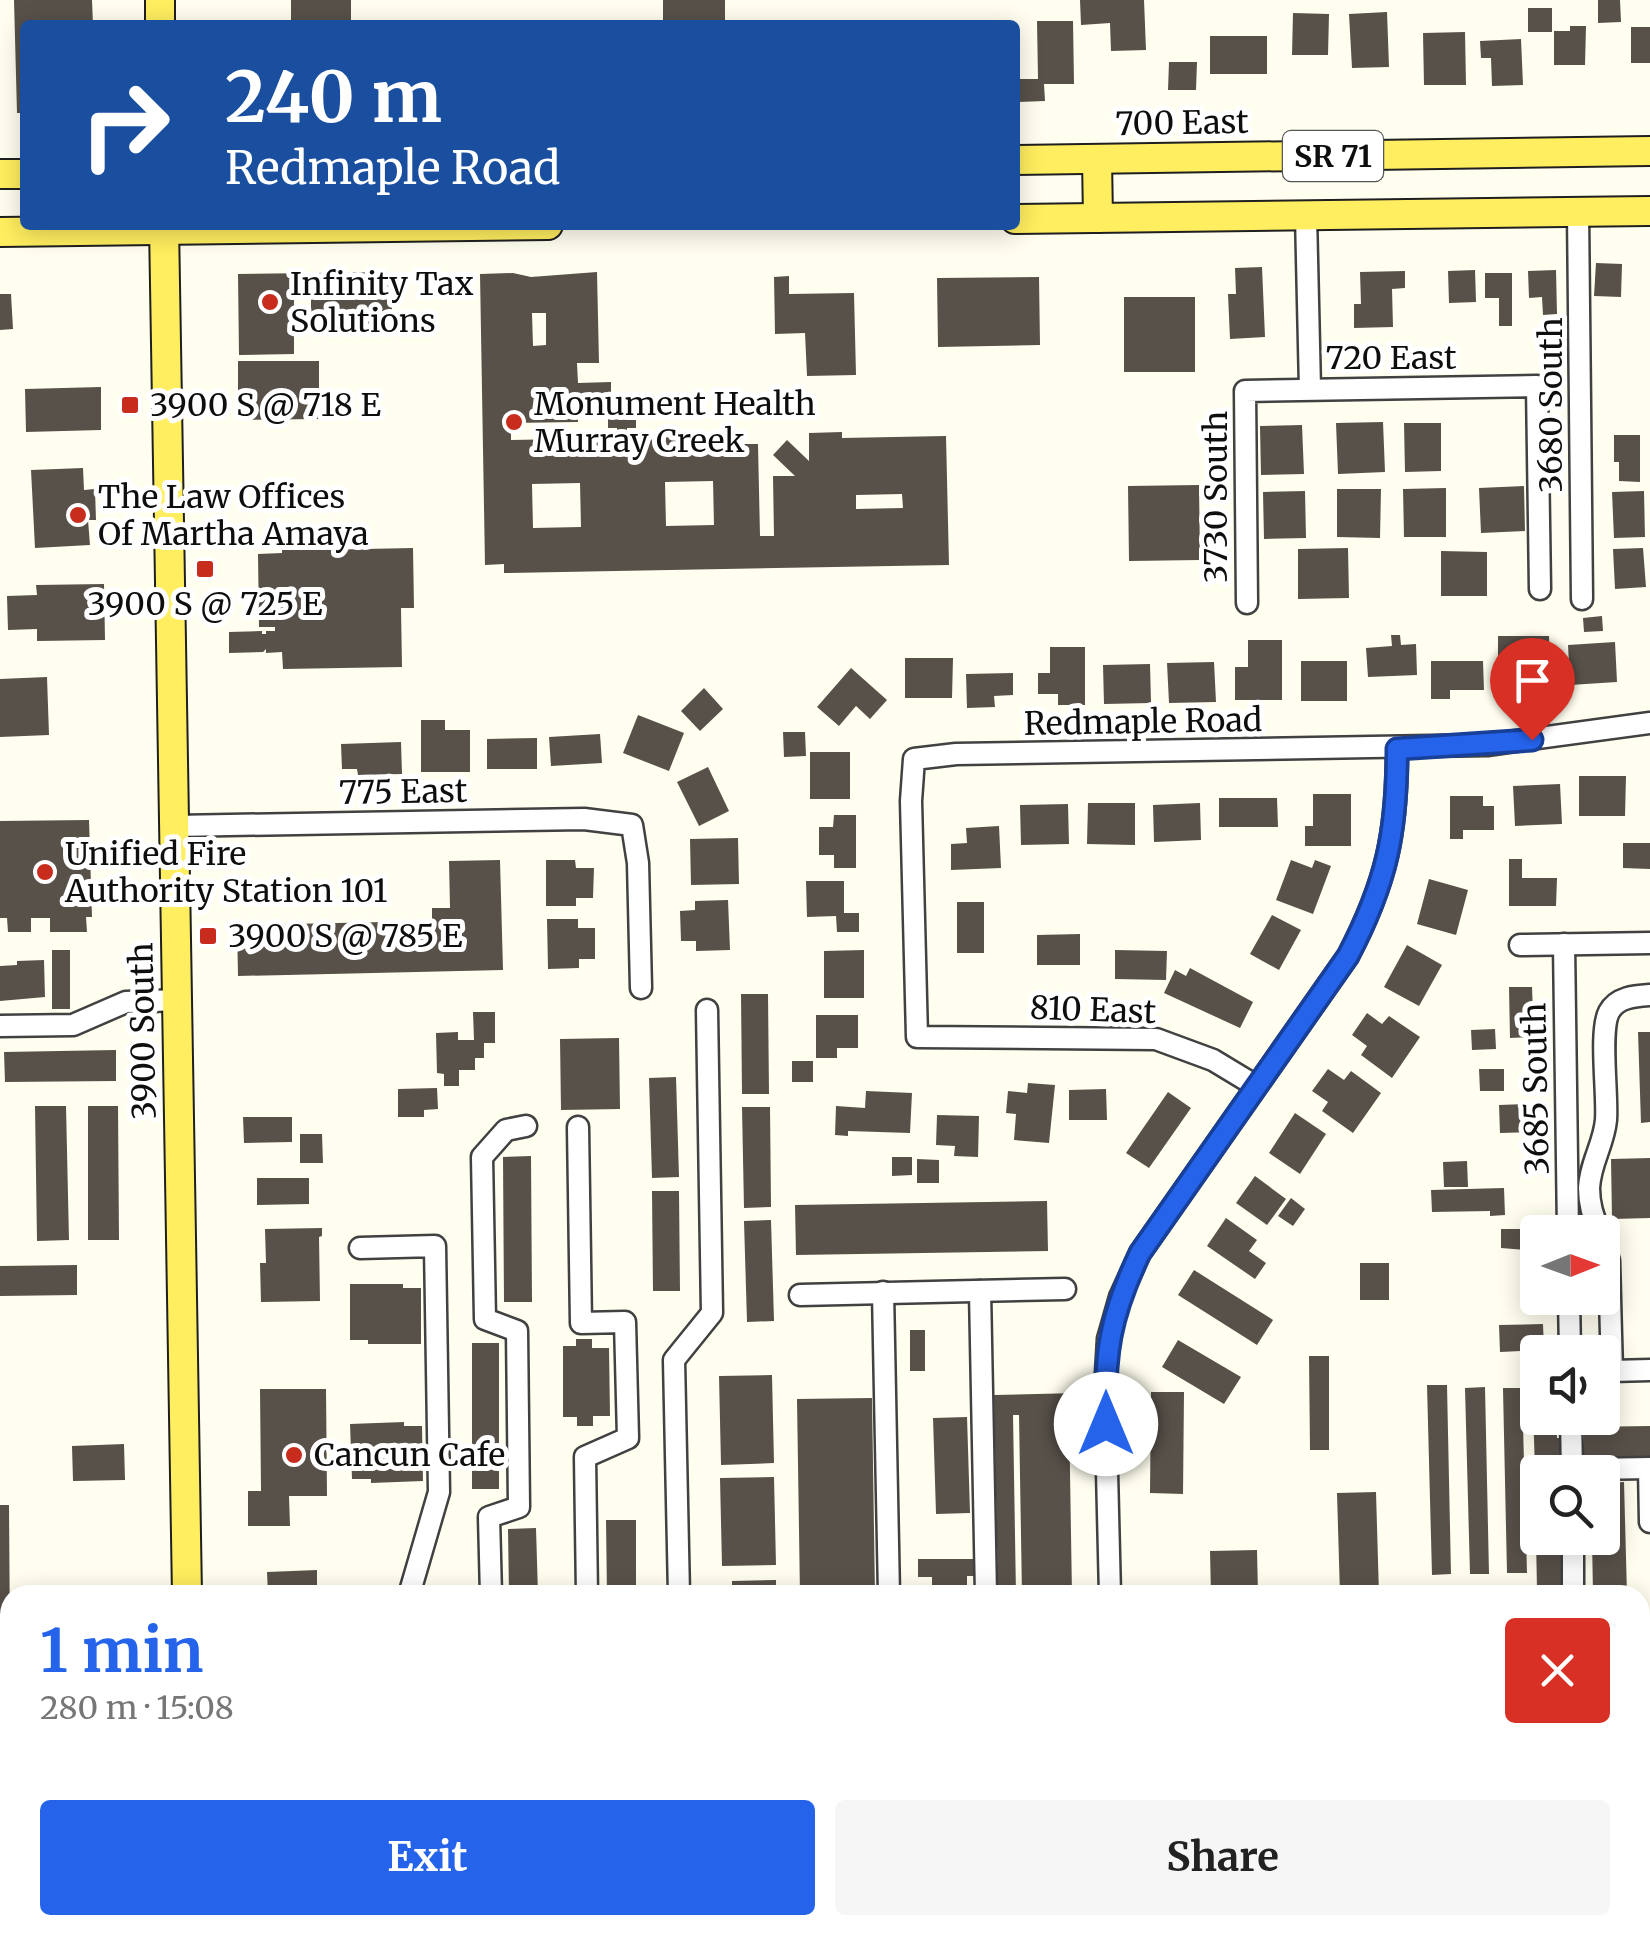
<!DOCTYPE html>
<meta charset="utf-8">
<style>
:root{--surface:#fff;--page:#f6f6f6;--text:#222;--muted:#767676;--accent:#2563eb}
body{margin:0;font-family:Merriweather,serif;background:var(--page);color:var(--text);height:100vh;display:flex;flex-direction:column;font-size:38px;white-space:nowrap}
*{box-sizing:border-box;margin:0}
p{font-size:32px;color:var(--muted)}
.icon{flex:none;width:55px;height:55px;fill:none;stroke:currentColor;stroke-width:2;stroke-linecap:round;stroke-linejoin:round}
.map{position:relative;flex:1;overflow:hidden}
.drawer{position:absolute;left:0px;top:1585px;width:1650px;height:350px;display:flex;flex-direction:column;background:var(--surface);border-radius:30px 30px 0 0;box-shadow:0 5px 25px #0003}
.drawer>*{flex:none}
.banner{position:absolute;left:20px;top:20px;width:1000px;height:210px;border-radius:10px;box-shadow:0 5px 25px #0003;background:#1a4fa0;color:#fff;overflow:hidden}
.needle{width:65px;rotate:89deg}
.controls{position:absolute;left:1520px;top:1215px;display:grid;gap:20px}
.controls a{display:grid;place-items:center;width:100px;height:100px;border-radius:10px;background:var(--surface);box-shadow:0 5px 25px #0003;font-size:50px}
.pin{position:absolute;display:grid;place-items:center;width:85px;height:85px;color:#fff;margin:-102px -42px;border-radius:50% 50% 50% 0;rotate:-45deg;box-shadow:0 0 10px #0007}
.pin .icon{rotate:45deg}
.me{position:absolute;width:110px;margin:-55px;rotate:0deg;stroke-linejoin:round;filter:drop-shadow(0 0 8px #0008)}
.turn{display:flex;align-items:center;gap:35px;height:210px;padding:0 40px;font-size:45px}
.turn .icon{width:130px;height:130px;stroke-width:2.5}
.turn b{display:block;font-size:70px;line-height:85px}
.round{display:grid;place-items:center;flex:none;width:105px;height:105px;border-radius:10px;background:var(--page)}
.headline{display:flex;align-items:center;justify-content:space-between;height:170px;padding:0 40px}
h1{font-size:60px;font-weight:700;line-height:75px;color:var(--accent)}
.cta{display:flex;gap:20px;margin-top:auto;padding:20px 40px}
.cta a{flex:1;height:115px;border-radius:10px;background:var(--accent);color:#fff;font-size:40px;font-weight:700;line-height:115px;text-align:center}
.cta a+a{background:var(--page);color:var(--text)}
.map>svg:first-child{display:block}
.building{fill:#58514a;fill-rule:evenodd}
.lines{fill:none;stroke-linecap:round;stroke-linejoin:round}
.minor-casing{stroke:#414141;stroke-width:25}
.major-casing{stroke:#1f1f1f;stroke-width:32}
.minor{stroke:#fff;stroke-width:20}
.major{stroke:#ffee5f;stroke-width:28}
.route-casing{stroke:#184099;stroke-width:25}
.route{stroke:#2563eb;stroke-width:18}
.poi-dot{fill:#c82c1d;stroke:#fff;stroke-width:4}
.labels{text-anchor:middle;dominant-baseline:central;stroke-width:10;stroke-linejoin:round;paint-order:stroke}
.shield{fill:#fff;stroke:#565656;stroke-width:2.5}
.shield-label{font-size:30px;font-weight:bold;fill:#0e0e0e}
.street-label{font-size:32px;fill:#0e0e0e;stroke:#fff}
.poi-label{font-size:32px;fill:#0e0e0e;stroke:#fff;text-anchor:start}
</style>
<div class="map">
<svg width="1650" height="1935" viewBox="0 0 1650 1935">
<rect width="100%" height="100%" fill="#fffeef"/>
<!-- building -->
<g class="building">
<path d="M14,0H92L93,25H25V113H17Z"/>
<rect x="291" y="0" width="60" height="25"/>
<rect x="663" y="0" width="62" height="25"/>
<path d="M1080,0H1144L1146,50L1111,51L1110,23L1081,25Z"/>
<path d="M1598,0H1620L1621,22L1598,23Z"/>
<rect x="1528" y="8" width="24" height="24"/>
<path d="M1387,12L1389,67L1352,68L1349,14Z"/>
<path d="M1293,13L1329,14L1328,55H1292Z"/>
<path d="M1037,21H1073L1074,84H1044L1045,101L1018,102L1017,79H1038Z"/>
<path d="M1570,26H1586L1585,65H1554V31H1570Z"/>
<rect x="1631" y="27" width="19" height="36"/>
<path d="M1465,32L1466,85H1424L1423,33Z"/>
<rect x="1210" y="36" width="57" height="38"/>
<path d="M1521,39L1523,85L1492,86L1491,58H1481L1480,41Z"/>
<path d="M1169,62H1197L1196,90H1168Z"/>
<path d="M1596,263L1622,264L1621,297L1594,296Z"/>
<path d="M1262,267L1265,337L1230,339L1228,294H1236L1235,268Z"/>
<path d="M1475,270L1476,302L1449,303L1448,271Z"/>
<path d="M1556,270L1557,314L1543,315L1542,297L1529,298L1528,271Z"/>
<path d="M1405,271V288L1392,289L1393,327L1354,328V304H1361L1360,272Z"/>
<path d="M392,272V326L343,327V330L311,327V296H294V354L239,355L238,274Z"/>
<path d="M597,272L599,363H577L578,383L611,382V400H636V428H627V438L741,436V444H758L760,536H774L773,476H795L773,455L787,440L809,461V433L842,432V438L946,436L949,565L504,573V564L485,565L480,274L513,273L531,277ZM532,313H546V345L533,346ZM578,406H608V428H617V438L511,440V423L578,422ZM713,481L714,525L666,526L665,482ZM580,483L581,527L533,528L532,484ZM902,494L903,508L856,509V495Z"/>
<path d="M1485,273H1512V326H1499V298H1485Z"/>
<path d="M789,276V294L854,293L856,375L807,376L805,333L775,334L774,277Z"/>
<path d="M1039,277L1040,345L938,347L937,278Z"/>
<path d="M0,294H11L13,329L0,330Z"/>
<rect x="1124" y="297" width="71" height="75"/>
<path d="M238,361H319V419L238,420Z"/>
<path d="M101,387V430L26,432L25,389Z"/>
<path d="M1383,422L1385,472L1338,474L1336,423Z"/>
<path d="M1404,423H1441V471L1405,472Z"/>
<path d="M1302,425L1304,474L1261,475L1260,426Z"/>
<path d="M1614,435H1640V482L1619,481V462H1614Z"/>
<path d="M83,468L84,490L95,489L96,520H88L90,545L35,548L31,470Z"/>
<path d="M1199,485L1200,560L1129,561L1128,486Z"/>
<path d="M1524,486L1525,531L1481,533L1479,488Z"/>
<path d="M1446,488V537H1404L1403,489Z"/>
<path d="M1337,489H1381L1380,538L1337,537Z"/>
<path d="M1305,491L1306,538L1264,539L1263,492Z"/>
<path d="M1644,491L1645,537L1614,538L1612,492Z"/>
<path d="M314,540L315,550L413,548L414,608H401L402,667L283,669L282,652L266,653V649L263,652L229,653V632L262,631V634H266V631H275V627H259L258,554L282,553V541Z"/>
<path d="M1348,548L1349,598L1298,599V549Z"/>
<path d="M1643,548L1646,587L1615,589L1613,549Z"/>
<path d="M1441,551L1487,552V596H1441Z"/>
<path d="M104,584L105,640L37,641V629L8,630L7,596L37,595L36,585Z"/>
<path d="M1602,616L1603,631L1584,632L1583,618Z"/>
<path d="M1391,635H1400L1401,645L1416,644L1417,675L1368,677L1366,648L1392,646Z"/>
<path d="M1498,636H1549L1550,689L1526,690V668H1498Z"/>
<path d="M1248,640H1282V700H1235V667H1248Z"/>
<path d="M1615,642L1617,682L1570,685L1568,645Z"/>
<path d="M1050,647H1085V705H1058V694H1038V673H1050Z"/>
<path d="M905,658H953L952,698H905Z"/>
<rect x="1301" y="661" width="46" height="40"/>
<path d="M1431,661H1483L1484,690H1450V699H1431Z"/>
<path d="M1214,662L1216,702L1169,703L1167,663Z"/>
<path d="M1150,664L1151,703L1104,704L1103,665Z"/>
<path d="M851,668L887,700L870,719L856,706L839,726L817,707Z"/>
<path d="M1013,673V695L994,696L995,707L967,708L966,674Z"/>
<path d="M47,677L49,735L0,737V679Z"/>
<path d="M704,688L723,709L700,731L681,711Z"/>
<path d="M638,715L684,733L669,771L623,753Z"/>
<path d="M421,720H445V730H470V772H421Z"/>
<path d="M783,732H805L806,756L784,757Z"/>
<path d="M600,734L602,763L551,766L549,737Z"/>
<path d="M537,738V769H487V739Z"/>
<path d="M401,742L402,774L358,775L357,769H342L341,744Z"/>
<rect x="810" y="752" width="40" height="47"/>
<path d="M708,767L729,811L699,826L677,782Z"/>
<path d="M1579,776H1626L1625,816H1579Z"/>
<path d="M1560,784L1562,824L1515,826L1513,786Z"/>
<path d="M1313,794H1351V846H1305V826H1313Z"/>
<path d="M1450,796H1483V806H1494V830H1463V839H1450Z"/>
<path d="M1219,798H1277L1278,827H1219Z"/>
<path d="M1088,803H1135V845L1087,844Z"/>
<path d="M1200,803L1201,840L1154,842L1153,805Z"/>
<path d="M1068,804L1069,844L1021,845L1020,805Z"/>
<path d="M834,815H856V868H834V855H819V827H833Z"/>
<path d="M89,820L92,917H86L87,932H50V918H31V932H8L7,918H0V821Z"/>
<path d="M999,826L1001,868L951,870V844L967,843L966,828Z"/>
<path d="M738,838L739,884L691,885L690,839Z"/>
<path d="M1623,843H1650V869L1623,868Z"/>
<path d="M1509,859H1522V878H1557L1556,906H1509Z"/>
<path d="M500,860L503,970L238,976L237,925L432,921V908H450L449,861Z"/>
<path d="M546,860H575L576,868H594L593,898H576V906H546Z"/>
<path d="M1291,860L1312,868L1315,860L1331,866L1313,914L1276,900Z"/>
<path d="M1429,879L1468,890L1456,935L1417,924Z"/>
<path d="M806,881H844V913H859V932H837L836,916L807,917Z"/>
<path d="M728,900L730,950L696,951V941H681L680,911L695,910V901Z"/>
<rect x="957" y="902" width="27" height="51"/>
<path d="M1272,915L1301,930L1279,970L1250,954Z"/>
<path d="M547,919H578V928H595V959H579V968L548,969Z"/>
<path d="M1080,934V965H1037V935Z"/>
<path d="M1407,945L1442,965L1419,1006L1384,987Z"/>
<rect x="52" y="950" width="18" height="59"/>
<path d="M864,950V998H824V951Z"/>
<path d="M1115,950L1167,951L1166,980L1115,979Z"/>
<path d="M44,960L45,997L0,1001V966L17,965V961Z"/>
<path d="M1190,968L1253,1002L1240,1028L1164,993L1175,970L1186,976Z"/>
<path d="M1509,987H1532L1534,1037L1510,1038Z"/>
<path d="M741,994H768L769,1094H742Z"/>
<path d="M473,1012H495V1043H484V1058H475V1070H459V1086H444V1074L437,1073L436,1033L458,1032V1040H474Z"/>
<path d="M1367,1013L1382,1024L1389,1016L1420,1037L1392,1078L1361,1055L1367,1046L1352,1035Z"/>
<path d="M816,1015H858V1048H837V1058H816Z"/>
<path d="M1495,1029L1496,1049L1472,1050L1471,1030Z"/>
<path d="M1638,1032H1650V1122L1641,1123Z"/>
<path d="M619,1038L620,1109L561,1110L560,1039Z"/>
<path d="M116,1050V1081L5,1082L4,1052Z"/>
<rect x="792" y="1061" width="21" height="21"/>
<path d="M1328,1069L1344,1080L1351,1071L1381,1093L1353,1133L1322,1111L1328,1102L1312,1091Z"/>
<path d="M1479,1069H1504V1091H1480Z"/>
<path d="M676,1077L679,1177L652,1178L649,1078Z"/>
<path d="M1028,1083L1055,1085L1049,1143L1014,1140L1016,1114L1006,1113L1008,1091L1027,1093Z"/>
<path d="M437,1088L438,1109L424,1110V1117H398V1089Z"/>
<path d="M1106,1089L1107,1120H1069V1090Z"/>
<path d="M866,1091L912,1093L910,1133L848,1131V1136L835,1135L836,1106L865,1108Z"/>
<path d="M1168,1092L1191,1108L1149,1168L1126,1153Z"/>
<path d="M1529,1104L1530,1132L1500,1133L1499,1105Z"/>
<path d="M35,1106H66L69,1240L37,1241Z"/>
<path d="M88,1106H118L119,1240H88Z"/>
<path d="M742,1107H770L771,1207L744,1208Z"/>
<path d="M1295,1113L1326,1134L1300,1174L1269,1153Z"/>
<path d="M937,1115L979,1116L978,1157L954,1156L955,1146L936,1145Z"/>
<path d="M243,1117H292V1142L244,1143Z"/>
<path d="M300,1134H322L323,1163H300Z"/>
<path d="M531,1156L532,1302H504L503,1157Z"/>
<path d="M892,1157H912V1175L892,1176Z"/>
<path d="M1650,1158V1218L1612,1219L1611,1159Z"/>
<path d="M917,1159L939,1160V1183H917Z"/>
<path d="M1467,1161L1468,1187H1444L1443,1162Z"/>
<path d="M1255,1176L1286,1199L1267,1225L1236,1203Z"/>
<path d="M257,1178H309V1204L257,1205Z"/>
<path d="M1504,1188L1505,1215L1490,1216V1211L1432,1212L1431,1190Z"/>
<path d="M652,1191H679L680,1291H653Z"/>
<path d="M1291,1198L1305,1209L1293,1226L1278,1216Z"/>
<path d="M1047,1201L1048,1251L796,1255L795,1205Z"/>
<path d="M1226,1218L1257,1240L1249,1251L1266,1263L1255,1279L1207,1246Z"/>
<path d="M771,1220L774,1321L747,1322L744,1221Z"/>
<path d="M322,1228V1236L319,1237L320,1301L261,1302L260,1263H266L265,1229Z"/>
<path d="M1501,1229H1527V1250L1501,1248Z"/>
<rect x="1360" y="1263" width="29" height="37"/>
<path d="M77,1265V1295L0,1296V1266Z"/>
<path d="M1194,1270L1273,1320L1257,1345L1178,1295Z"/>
<path d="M350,1284H403V1288H421V1344H368V1340H350Z"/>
<path d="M1543,1324L1544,1350L1500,1352L1499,1325Z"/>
<rect x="910" y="1330" width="15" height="41"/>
<path d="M576,1339H592V1348H609L610,1416H593V1426H577V1417H563V1346H576Z"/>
<path d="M1178,1340L1241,1377L1224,1404L1162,1367Z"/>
<rect x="472" y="1343" width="27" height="146"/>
<path d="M1309,1356H1329V1450H1310Z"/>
<path d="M772,1375L774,1463L721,1465L719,1376Z"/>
<path d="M1427,1385H1447L1451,1574L1432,1575Z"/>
<path d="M1485,1387L1489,1574H1470L1465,1388Z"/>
<path d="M1503,1388H1522L1527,1573H1507Z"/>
<path d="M260,1389H326L327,1496H289L290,1526H248V1491H261Z"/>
<path d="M1151,1392H1184L1183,1494L1150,1493Z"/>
<path d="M1078,1393V1410L1069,1411L1072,1595H1022L1019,1415H1013L1016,1595H998L994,1395Z"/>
<path d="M872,1398L875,1595H800L797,1399Z"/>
<path d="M1533,1406H1538V1418H1556L1557,1438H1561L1562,1472H1535Z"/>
<path d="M967,1417L970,1513L936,1514L933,1418Z"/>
<path d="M404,1422V1426H422L423,1481L371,1483V1479H352L350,1424Z"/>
<path d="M1650,1426V1459L1584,1460V1427Z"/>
<path d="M124,1444L125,1480L73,1481L72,1446Z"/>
<path d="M774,1477L776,1565L722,1566L720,1478Z"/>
<path d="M1624,1482L1627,1595H1593L1592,1538H1602V1483Z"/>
<path d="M1376,1492L1379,1595H1340L1337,1493Z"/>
<path d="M0,1505H9L10,1645L0,1646Z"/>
<path d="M606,1520H636V1595H607Z"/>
<path d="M536,1528L538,1595H509L508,1529Z"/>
<path d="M1536,1538H1563L1564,1595H1507V1590H1537Z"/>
<path d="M1257,1550L1258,1595H1211L1210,1551Z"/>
<path d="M918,1559H976V1576H967V1595H932V1577H918Z"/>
<path d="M317,1570V1595L268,1594L267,1572Z"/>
<path d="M776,1580V1595H732V1581Z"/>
<path d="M1650,1913V1935H1619L1616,1925H1640V1916Z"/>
<rect x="75" y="1925" width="25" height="10"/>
<rect x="294" y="1925" width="85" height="10"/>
<rect x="783" y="1925" width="44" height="10"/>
<path d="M864,1925H909V1935H865Z"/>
<rect x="1134" y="1929" width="58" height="6"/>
</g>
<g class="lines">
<defs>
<g id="minor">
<path d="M1578,211L1582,599"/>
<path d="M1306,215L1310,389"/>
<path d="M1247,603L1245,391L1537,386L1540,589"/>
<path d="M175,826L584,819L632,825L638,863L641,988"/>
<path d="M1564,944L1568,1232"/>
<path d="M1520,945L1650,943"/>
<path d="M0,1026L73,1025L126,1002L178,1000"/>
<path d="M1256,1086L1213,1060L1156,1039L917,1037L911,801L914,759L956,754L1487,745L1650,723"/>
<path d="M578,1127L581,1323L625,1322L628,1438L585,1457L587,1595"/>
<path d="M1600,1232C1593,1218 1589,1204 1589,1188C1590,1163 1604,1144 1606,1120C1608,1095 1599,1031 1609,1012C1617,997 1635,996 1650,995"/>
<path d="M1602,1238L1609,1261L1612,1371L1650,1370"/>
<path d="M360,1248L435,1246L439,1492L409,1595"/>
<path d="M980,1291L986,1595"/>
<path d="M883,1292L889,1595"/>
<path d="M800,1295L1065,1289"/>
<path d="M1569,1298L1570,1352"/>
<path d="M1571,1418L1572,1472"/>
<path d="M1649,1468L1650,1522"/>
<path d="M1592,1469L1650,1468"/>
<path d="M1573,1538V1595"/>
<path d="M491,1595L489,1517L519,1507L517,1331L485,1319L482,1157L506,1130L526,1126"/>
<path d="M679,1595L674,1360L712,1313L707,1010"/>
<path d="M1110,1595L1105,1389L1108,1339L1120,1297L1140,1253L1348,956C1387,881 1397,832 1397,749"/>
<path d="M461,1925V1935"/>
<path d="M942,1925L943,1935"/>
<path d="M1062,1935L1093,1925"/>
</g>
<g id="major">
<path d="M160,0V25"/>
<path d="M1097,159L1098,218"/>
<path d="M1015,160L1650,151"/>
<path d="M0,174H25"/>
<path d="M1015,219L1650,211"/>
<path d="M164,225L187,1595"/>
<path d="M0,232L548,225"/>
<path d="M1640,1720H1650"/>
<path d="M0,1744H10"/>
<path d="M193,1925L194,1935"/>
</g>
</defs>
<!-- minor casing -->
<use href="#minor" class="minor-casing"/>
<!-- major casing -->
<use href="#major" class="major-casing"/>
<!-- minor -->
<use href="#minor" class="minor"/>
<!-- major -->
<use href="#major" class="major"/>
</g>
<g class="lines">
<defs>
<path id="route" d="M1106,1424C1104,1354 1110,1316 1140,1253L1348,956C1387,882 1397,832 1397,749L1532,740"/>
</defs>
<!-- route casing -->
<use href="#route" class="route-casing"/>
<!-- route -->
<use href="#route" class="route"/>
</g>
<!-- markers -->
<g class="poi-dot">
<circle cx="270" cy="302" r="10"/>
<rect x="120" y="395" width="20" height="20" rx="5"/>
<circle cx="514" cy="422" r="10"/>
<circle cx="78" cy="515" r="10"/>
<rect x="195" y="559" width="20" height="20" rx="5"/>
<circle cx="45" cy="872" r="10"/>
<rect x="198" y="926" width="20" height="20" rx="5"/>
<circle cx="294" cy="1455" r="10"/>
</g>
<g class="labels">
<!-- shield labels -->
<rect class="shield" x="1283" y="131" width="100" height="50" rx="8"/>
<g class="shield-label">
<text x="1333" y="156">SR 71</text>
</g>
<!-- street labels -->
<g class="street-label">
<text transform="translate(1182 123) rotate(-1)">700 East</text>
<text x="1391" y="358">720 East</text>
<text transform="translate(1551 405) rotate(-90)">3680 South</text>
<text transform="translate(1216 497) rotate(-90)">3730 South</text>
<text transform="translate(1143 722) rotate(-1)">Redmaple Road</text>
<text transform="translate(403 792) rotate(-1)">775 East</text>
<text transform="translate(1093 1010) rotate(2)">810 East</text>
<text transform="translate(143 1031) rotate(-91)">3900 South</text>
<text transform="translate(1536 1089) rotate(-91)">3685 South</text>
</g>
<!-- poi labels -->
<g class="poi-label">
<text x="290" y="284">Infinity Tax<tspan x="290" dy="37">Solutions</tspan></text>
<text x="534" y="404">Monument Health<tspan x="534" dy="37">Murray Creek</tspan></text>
<text x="150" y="405">3900 S @ 718 E</text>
<text x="98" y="497">The Law Offices<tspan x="98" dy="37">Of Martha Amaya</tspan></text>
<text x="205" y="604" text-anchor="middle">3900 S @ 725 E</text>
<text x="65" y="854">Unified Fire<tspan x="65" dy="37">Authority Station 101</tspan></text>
<text x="228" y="936">3900 S @ 785 E</text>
<text x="314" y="1455">Cancun Cafe</text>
</g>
</g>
</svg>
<div class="controls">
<a><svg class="needle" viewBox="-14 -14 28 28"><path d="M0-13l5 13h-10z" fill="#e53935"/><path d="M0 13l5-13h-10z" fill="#767676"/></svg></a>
<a><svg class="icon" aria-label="sound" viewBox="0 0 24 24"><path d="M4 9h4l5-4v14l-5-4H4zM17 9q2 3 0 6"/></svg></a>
<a><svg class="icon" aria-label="search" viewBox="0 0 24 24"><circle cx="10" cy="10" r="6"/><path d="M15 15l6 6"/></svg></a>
</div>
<div class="pin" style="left:1532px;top:740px;background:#d93025"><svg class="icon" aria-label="arrive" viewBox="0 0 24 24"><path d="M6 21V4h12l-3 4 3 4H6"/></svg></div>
<svg class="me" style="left:1106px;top:1424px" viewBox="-20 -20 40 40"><circle r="19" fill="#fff"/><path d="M0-13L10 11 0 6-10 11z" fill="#2563eb"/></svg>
<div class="banner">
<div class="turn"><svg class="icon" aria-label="right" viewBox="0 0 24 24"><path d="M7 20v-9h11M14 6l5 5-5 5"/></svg><div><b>240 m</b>Redmaple Road</div></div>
</div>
<section class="drawer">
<div class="headline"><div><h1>1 min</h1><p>280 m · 15:08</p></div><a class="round" style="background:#d93025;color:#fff"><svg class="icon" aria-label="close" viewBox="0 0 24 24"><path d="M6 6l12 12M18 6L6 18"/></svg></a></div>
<div class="cta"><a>Exit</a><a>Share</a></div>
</section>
</div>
